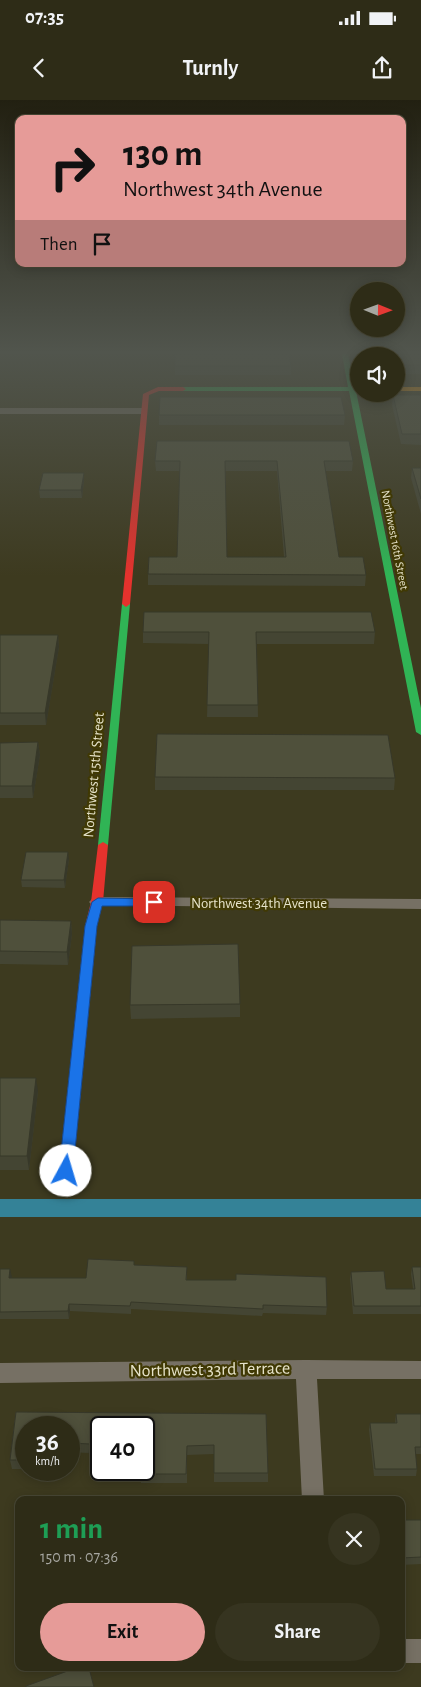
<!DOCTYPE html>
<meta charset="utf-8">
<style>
:root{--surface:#2e2c17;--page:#363420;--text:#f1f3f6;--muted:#a7a7a1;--line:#494836;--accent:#e69b98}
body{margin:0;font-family:"Alegreya Sans",sans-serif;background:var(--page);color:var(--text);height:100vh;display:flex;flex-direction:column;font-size:19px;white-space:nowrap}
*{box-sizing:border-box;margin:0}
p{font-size:16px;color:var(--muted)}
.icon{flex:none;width:28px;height:28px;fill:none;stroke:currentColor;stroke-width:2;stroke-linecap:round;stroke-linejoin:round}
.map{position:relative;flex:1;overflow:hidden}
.panel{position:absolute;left:15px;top:1396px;width:390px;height:175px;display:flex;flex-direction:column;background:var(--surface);border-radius:10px;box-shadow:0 2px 12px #0003,0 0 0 1px var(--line)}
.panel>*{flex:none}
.banner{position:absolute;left:15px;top:15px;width:391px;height:152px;border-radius:10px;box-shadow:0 2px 12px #0003,0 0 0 1px var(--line);background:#e69b98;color:#111;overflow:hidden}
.needle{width:32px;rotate:91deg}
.controls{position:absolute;left:350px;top:182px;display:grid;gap:10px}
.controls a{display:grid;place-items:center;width:55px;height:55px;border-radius:50%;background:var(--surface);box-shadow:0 2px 12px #0003,0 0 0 1px var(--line);font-size:25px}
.speed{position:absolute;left:15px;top:1316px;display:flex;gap:10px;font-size:25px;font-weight:700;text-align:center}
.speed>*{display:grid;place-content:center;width:65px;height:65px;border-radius:50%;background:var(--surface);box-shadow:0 2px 12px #0003,0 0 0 1px var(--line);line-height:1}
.speed small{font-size:12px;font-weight:400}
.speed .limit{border:2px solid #111;border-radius:8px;background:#fff;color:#111}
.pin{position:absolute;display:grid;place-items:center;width:42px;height:42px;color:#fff;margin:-21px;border-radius:10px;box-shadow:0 2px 8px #0006}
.me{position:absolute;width:55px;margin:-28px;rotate:6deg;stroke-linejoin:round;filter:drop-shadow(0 0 4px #0008)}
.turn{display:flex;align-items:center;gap:18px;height:105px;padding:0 25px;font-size:22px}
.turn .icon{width:65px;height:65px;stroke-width:2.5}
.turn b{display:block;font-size:35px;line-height:42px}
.then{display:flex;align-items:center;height:48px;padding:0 25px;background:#0003;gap:10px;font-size:19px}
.round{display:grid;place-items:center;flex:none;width:52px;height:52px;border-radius:26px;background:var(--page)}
.overview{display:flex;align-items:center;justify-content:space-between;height:85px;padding:0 25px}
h1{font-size:30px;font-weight:600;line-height:38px;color:#1e9e55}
.primary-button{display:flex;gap:10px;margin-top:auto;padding:10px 25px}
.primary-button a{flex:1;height:58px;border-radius:30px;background:var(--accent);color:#111;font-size:20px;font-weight:600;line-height:58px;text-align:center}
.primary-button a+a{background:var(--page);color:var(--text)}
.status{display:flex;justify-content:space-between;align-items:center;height:35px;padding:0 25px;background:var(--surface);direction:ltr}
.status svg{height:14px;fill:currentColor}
header{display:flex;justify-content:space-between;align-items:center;height:65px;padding:0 25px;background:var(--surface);font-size:22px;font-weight:600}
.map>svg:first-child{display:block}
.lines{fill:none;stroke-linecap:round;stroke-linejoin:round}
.canal{fill:#348297;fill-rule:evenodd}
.street{fill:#767064;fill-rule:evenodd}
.fast{fill:#30b455;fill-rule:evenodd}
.slow{fill:#ff9f0a;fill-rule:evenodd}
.jam{fill:#e5322d;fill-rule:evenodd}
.wall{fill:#444533;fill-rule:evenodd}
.shaded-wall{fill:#373829}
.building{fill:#4f503b;stroke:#373829;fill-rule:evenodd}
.route{fill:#1a73e8;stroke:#114b97}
.labels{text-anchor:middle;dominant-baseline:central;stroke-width:4.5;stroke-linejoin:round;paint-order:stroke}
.far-street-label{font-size:12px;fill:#e6e3ca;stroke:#403904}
.street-label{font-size:15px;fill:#e6e3ca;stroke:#403904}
.near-street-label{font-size:18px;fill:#e6e3ca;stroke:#403904}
</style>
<div class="status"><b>07:35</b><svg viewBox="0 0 49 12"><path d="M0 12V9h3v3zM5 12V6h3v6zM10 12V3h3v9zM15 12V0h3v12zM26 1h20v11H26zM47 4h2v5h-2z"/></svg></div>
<header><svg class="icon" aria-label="back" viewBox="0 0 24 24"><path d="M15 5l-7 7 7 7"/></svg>Turnly<svg class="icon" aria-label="share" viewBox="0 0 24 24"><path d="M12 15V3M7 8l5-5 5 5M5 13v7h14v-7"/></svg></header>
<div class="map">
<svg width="421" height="1587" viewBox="0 0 421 1587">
<rect width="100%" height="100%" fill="#3d3a1f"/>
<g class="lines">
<!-- canal -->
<rect class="canal" x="0" y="1099" width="421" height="18"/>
<!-- street -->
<g class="street">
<path d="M0,308H143L147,311L143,314H0Z"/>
<path d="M97,797L421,799V809L92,805L89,802L92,799Z"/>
<path d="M306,1260L421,1261V1279H317L324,1400H302L296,1279L0,1283V1263Z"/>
<rect x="401" y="1539" width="20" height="24"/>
</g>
<!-- fast -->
<g class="fast">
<path d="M342,254H348L355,287H359V291H356L421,608V635L416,632L349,291H183L180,289L183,287H348Z"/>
<path d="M126,501L130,504L108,745L103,748L98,745L122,504Z"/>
</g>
<!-- slow -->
<rect class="slow" x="396" y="287" width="25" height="4"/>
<!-- jam -->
<g class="jam">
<path d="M158,287H183L186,289L183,291H159L149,295L130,504L126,507L122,504L143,294Z"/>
<path d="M103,742L108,745L103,802L97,826L73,1071L71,1075L66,1077L61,1075L59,1071L85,826L91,802L98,745Z"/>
</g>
</g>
<!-- wall -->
<g class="wall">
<path d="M370,254H421V274H396V256H370Z"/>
<rect x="175" y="266" width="116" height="9"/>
<path d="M393,295H421V345L401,344L392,305Z"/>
<path d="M159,315H345L344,325H159Z"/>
<path d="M155,361H353L352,371H325L339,457L366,475L365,486L148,485V474L177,457L180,371H156ZM225,371H277L284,457H227Z"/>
<path d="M412,368H421V414L411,378Z"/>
<path d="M84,373V381L82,398H40L39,390Z"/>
<path d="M143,532H375L374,544H257L258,617H207L209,544L143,543Z"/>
<path d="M0,535H58L59,547L46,625H0Z"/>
<path d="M38,642L40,655L33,698H0V643Z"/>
<path d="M155,677L395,678L394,690H155Z"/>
<path d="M69,759L65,788L22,787L21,780Z"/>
<path d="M0,820L71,821L72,834L68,865L0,864Z"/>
<path d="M240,904V917L131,919L130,905Z"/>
<path d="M0,978L38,991L29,1070H0Z"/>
<path d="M135,1165L187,1167V1180L327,1207L326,1215L263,1213L262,1216L131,1209V1214L70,1211L69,1219H0V1169L12,1177L11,1178H86Z"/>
<path d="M412,1167H421V1214H353L350,1179L351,1172L386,1189H413L411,1174Z"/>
<path d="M16,1312L266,1314L268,1373V1382H214V1354L187,1355V1383H141V1374L144,1328H101V1363H90L89,1353L69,1352V1328H26V1369H12L10,1360Z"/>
<path d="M396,1314H421V1354H415L417,1369L416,1376H374L369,1330L370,1323H395Z"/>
<path d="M401,1420H421V1464L401,1465Z"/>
</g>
<!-- shaded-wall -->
<g class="shaded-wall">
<path d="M84,373V381L82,398L81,390Z"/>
<path d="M58,535L59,547L46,625L45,613Z"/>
<path d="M38,642L40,655L33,698L32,686Z"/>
<path d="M68,752L69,759L65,788L64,780Z"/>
<path d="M71,821L72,834L68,865L67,852Z"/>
<path d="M36,978L38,991L29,1070L27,1056Z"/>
<path d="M10,1169L12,1177L10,1185L9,1178Z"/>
<path d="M69,1204L70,1211L69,1219L68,1211Z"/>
</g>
<!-- building -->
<g class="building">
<path d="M175,254H289L291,266H175Z"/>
<path d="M372,254H421V265H396V256H373Z"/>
<path d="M393,295H421V334H402Z"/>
<path d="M160,297H341L345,315H159Z"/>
<path d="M157,341H349L353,361H324L339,457H363L366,475L148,474L149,457H177L180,361H155ZM225,361H277L286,457H227Z"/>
<path d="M412,368H421V399Z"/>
<path d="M43,373H84L81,390H39Z"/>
<path d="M144,512H371L375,532H256L258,605H207L209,532H143Z"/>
<path d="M0,535H58L45,613H0Z"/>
<path d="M157,634L388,635L395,678L155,677Z"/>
<path d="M38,642L32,686H0V643Z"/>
<path d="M26,752H68L64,780H21Z"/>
<path d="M0,820L71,821L67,852L0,851Z"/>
<path d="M238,844L240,904L130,905L132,846Z"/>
<path d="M0,978H36L27,1056H0Z"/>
<path d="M88,1159L134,1161V1165L187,1167L186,1180H236V1174L326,1177L327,1207L263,1205V1209L131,1202L130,1206L69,1204L68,1211L0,1212V1169H10L9,1178H86Z"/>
<path d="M412,1167H421V1206H354L351,1172L384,1171L386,1189H415Z"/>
<path d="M16,1312L266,1314L268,1373H214V1345L187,1346L186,1374H141V1370H144V1328H101V1354H89L90,1344L69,1343V1328H26V1360H10Z"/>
<path d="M396,1314H421V1347H415L417,1369H375L370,1323H397Z"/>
<path d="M401,1420H421V1457L401,1458Z"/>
<path d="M76,1568H89L94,1587H26V1586Z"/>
</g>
<!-- sky -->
<linearGradient id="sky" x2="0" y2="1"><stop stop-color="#222011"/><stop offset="0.53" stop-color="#51554d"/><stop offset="1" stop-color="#51554d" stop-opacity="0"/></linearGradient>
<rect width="421" height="476" fill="url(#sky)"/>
<!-- route -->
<path class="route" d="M98,798L154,799L160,802L154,806H102L97,826L73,1071L71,1075L66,1076L61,1075L59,1071L85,826L92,802Z"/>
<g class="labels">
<!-- far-street labels -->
<g class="far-street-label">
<text transform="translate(395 440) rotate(79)">Northwest 16th Street</text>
</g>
<!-- street labels -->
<g class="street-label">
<text transform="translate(94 675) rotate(-85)">Northwest 15th Street</text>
<text x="259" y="803">Northwest 34th Avenue</text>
</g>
<!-- near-street labels -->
<g class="near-street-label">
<text transform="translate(210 1270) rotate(-1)">Northwest 33rd Terrace</text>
</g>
</g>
</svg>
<div class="controls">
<a><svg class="needle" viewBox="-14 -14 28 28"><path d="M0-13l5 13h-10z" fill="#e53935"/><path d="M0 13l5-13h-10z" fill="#a7a7a1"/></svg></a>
<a><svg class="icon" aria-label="sound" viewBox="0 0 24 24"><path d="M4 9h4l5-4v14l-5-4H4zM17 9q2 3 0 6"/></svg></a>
</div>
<div class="speed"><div>36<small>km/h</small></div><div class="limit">40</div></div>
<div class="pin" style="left:154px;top:802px;background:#d93025"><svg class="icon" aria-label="arrive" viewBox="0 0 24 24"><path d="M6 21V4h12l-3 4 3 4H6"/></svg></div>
<svg class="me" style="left:66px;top:1071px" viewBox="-20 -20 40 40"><circle r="19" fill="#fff"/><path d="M0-13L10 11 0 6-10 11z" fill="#1a73e8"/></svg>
<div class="banner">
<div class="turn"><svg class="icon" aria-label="right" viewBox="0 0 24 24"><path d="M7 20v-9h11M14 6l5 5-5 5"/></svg><div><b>130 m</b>Northwest 34th Avenue</div></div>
<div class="then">Then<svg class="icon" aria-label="arrive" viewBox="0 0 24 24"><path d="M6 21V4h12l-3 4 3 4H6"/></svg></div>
</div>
<section class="panel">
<div class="overview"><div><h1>1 min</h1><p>150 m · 07:36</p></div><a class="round"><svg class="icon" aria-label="close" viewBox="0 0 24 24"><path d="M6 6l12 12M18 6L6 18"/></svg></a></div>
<div class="primary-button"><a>Exit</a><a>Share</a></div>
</section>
</div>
